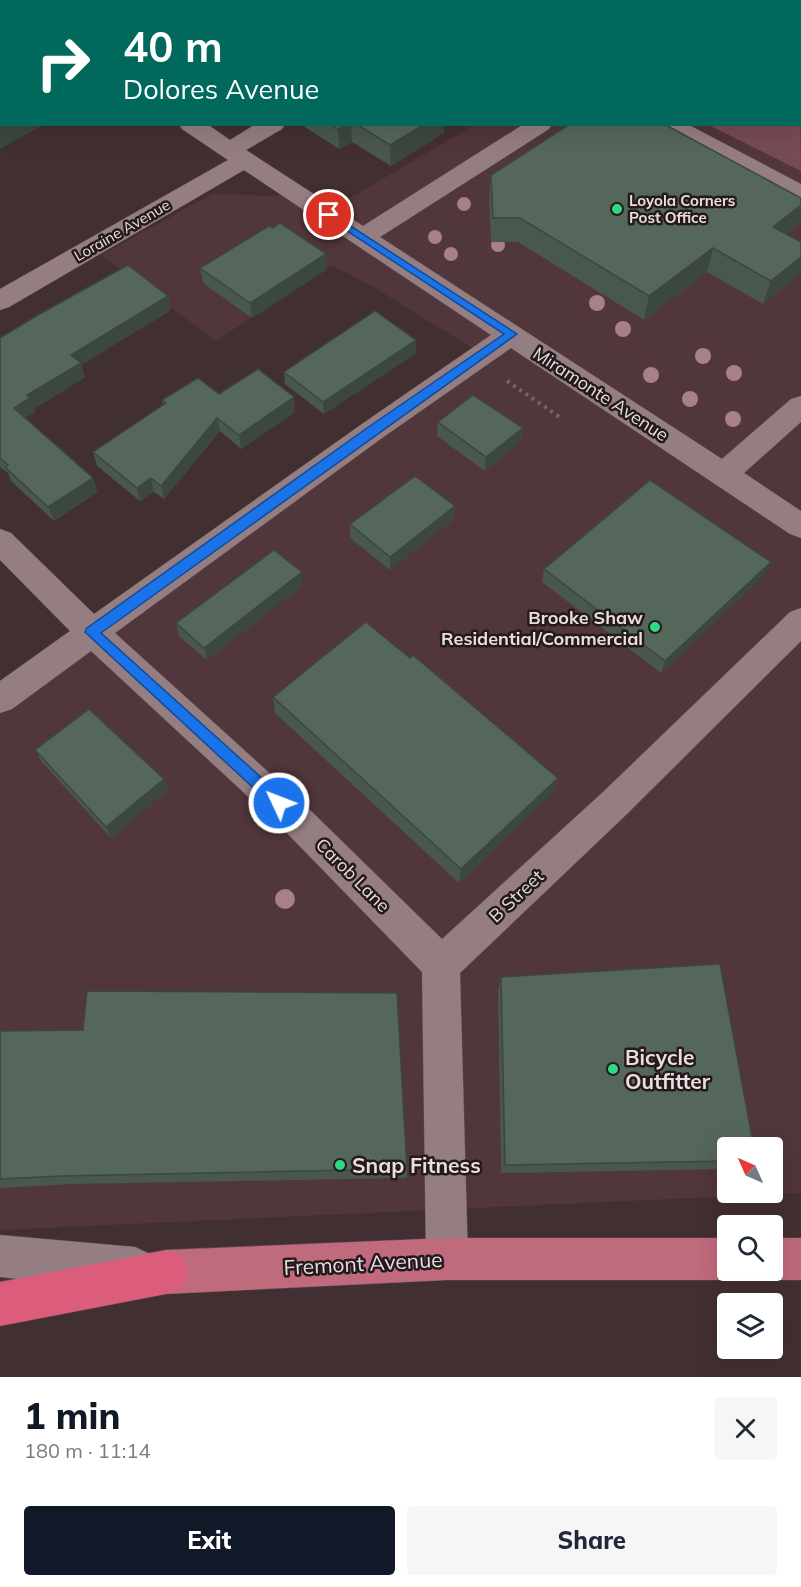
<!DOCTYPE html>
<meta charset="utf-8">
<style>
:root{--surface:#fff;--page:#f6f6f7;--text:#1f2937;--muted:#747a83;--accent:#111827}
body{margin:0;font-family:Mulish,sans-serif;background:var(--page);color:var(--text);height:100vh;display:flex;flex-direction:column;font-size:22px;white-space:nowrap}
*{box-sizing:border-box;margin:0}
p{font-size:20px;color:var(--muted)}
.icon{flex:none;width:33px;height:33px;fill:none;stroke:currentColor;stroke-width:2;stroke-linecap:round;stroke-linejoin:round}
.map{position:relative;height:1377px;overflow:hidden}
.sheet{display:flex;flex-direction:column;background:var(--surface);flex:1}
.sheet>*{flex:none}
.top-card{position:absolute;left:0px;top:0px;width:801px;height:126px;box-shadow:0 6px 24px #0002;background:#00695c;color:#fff;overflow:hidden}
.needle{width:39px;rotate:315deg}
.tools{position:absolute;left:717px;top:1137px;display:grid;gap:12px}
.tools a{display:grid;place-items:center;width:66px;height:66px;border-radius:6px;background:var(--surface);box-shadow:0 6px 24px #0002;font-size:30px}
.pin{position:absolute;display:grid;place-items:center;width:51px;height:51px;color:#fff;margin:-26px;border:3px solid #fff;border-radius:50%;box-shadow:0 2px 6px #0007}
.me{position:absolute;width:66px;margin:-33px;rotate:313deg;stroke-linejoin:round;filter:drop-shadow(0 0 4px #0008)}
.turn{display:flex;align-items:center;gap:21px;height:126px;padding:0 24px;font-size:27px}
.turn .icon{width:78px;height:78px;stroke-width:2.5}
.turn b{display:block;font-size:42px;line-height:51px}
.round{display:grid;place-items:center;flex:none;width:63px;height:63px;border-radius:6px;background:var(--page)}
.overview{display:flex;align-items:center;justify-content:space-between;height:102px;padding:0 24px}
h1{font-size:36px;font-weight:800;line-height:45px;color:var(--accent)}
.cta{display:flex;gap:12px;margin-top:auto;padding:12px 24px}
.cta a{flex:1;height:69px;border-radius:6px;background:var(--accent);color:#fff;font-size:24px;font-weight:800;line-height:69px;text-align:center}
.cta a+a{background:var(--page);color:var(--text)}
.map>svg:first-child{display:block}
.built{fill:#51363b;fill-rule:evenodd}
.green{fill:#774b53}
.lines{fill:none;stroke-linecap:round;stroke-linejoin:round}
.stream{fill:#420d1c;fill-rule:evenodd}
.minor-casing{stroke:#5f4e51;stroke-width:1}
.major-casing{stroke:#5f4e51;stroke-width:1}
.highway-casing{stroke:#5f4e51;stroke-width:1}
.path{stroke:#766567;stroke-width:4;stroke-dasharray:3 4.5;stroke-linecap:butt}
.minor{fill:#957e81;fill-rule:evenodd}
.major{fill:#bf6a7d;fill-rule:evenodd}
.highway{fill:#db5d7b;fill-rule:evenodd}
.tree{fill:#a88087}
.wall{fill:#49584d}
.shaded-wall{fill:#3c473f}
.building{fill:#55665a;stroke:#3c473f;stroke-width:1.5}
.route{fill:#1a73e8;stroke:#114b97;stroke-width:1.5}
.poi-dot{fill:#30d883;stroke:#231a1b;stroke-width:2}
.labels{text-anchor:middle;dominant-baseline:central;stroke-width:5;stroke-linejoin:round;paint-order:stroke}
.far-poi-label{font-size:15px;font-weight:bold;fill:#ebdddf;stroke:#231a1b;text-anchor:start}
.far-street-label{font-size:15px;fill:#ebdddf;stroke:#231a1b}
.street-label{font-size:18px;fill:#ebdddf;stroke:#231a1b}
.poi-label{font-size:18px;font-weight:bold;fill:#ebdddf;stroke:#231a1b;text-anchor:end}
.near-poi-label{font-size:21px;font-weight:bold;fill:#ebdddf;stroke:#231a1b;text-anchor:start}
.near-street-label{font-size:21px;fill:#ebdddf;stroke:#231a1b}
</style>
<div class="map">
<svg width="801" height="1377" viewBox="0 0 801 1377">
<rect width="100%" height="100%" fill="#422f32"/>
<!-- built -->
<path class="built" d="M474,125H714L801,164V1193L0,1230V689L477,351L370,285L331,265L216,341L101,255L212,194L350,198ZM728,1148H772V1192H728Z"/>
<!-- green -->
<g class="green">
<path d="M180,0H610V1L182,2Z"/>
<path d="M800,78L801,171L709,125L800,124Z"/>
</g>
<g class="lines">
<!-- stream -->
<g class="stream">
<path d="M226,0H234L235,2H226Z"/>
<path d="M800,114H801V121L800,120Z"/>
</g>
<defs>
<g id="minor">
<path d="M0,0H11L12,2H2V8Z"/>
<path d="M179,124H207L230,140L256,124H285L282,129L246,150L363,226L524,124H552L549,129L380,237L722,459L791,399L801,396V422L744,473L801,511V538L790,534L511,348L382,438L115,633L307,807L442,939L603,792L790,612L801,608V641L627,814L460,973L468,1259L462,1274L447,1280L432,1274L426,1259L422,972L283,829L91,651L12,709L0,713V681L70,631L0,560V529L11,533L94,614L362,424L491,335L244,170L9,307L0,310V289L228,160L182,129Z"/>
<path d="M657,124H687L801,184V202L792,199L660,129Z"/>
<path d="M0,1235L135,1247L150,1254L157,1269L150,1284L135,1291L0,1277Z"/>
</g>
<g id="major">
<path d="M447,1238H728V1270H745L743,1274L728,1280H447L166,1294L151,1287L144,1272L151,1257L166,1250Z"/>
<path d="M772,1238H801V1280H772L757,1274L755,1270H772Z"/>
</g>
<path id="highway" d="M166,1250L181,1257L188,1272L181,1287L166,1294L0,1326V1282Z"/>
</defs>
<!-- minor casing -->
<use href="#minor" class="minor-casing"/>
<!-- major casing -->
<use href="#major" class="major-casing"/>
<!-- highway casing -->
<use href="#highway" class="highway-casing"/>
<!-- path -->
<path class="path" d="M507,381L561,418"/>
<!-- minor -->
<use href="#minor" class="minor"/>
<!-- major -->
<use href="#major" class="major"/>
<!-- highway -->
<use href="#highway" class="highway"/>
</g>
<!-- trees -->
<g class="tree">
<circle cx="464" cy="204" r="7"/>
<circle cx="435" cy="237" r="7"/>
<circle cx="498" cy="245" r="7"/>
<circle cx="451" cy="254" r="7"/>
<circle cx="597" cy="303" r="8"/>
<circle cx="623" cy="329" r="8"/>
<circle cx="703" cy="356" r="8"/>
<circle cx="734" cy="373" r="8"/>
<circle cx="651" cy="375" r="8"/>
<circle cx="690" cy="399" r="8"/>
<circle cx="733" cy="419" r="8"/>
<circle cx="285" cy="899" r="10"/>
</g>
<!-- wall -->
<g class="wall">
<path d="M801,4V54L800,53V5Z"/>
<path d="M305,124H444V133L391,166L352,142L339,149L305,127Z"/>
<path d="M491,175L799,225L787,234L763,304L707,272L644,320L518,242H491L489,199Z"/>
<path d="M200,268L327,269L252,318L203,283Z"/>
<path d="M168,296L171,310L81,365L85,377L34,409L35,412L25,418L98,492L54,521L11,481L8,473L0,467V338Z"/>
<path d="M416,340V353L324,414L285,384L284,372Z"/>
<path d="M219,394L295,412L241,449L220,431L164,499L154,492L140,501L97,466L93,452L163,405L162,400Z"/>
<path d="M438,422L523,428L521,442L485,471L437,436Z"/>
<path d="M455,506L454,519L390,570L350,538V524Z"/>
<path d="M544,569L765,575L661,673L542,582Z"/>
<path d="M303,585L207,660L179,636L176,623Z"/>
<path d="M410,658L558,778L554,792L459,883L275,713L273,697Z"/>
<path d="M35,750L164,779L168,790L111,838L41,761Z"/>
<path d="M501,977L728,1148V1169L501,1173L498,991Z"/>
<path d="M83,1030L407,1169V1178L73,1184L0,1188V1031Z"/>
</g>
<!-- shaded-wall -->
<g class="shaded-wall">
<path d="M6,124H45L0,149V128Z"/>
<path d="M346,124H351L352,142L339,149L338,129Z"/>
<path d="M425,124H444V133L391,166L390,145Z"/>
<path d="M801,205V219L799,225L766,250L773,227Z"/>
<path d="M713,248L707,272L644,320L649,296Z"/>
<path d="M326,254L327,269L252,318L250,303Z"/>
<path d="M801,257V274L763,304L771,281Z"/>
<path d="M168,296L171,310L81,365L85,377L34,409L35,412L19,422L14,408L71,355Z"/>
<path d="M416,340V353L324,414L323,402Z"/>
<path d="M294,397L295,412L241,449L239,435Z"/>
<path d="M217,418L220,431L164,499L161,486Z"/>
<path d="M523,428L521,442L485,471L486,457Z"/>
<path d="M93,478L98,492L54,521L48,507Z"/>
<path d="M151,478L154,492L140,501L137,488Z"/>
<path d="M455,506L454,519L390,570V557Z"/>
<path d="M771,562L765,575L661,673L665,661Z"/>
<path d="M302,572L303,585L207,660L204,648Z"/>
<path d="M558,778L554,792L459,883L461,869Z"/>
<path d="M164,779L168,790L111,838L106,827Z"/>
</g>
<!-- building -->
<g class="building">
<path d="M801,4V32H800V5Z"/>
<path d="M0,50L2,51V124H6L0,128Z"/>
<path d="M331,124H346L338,129Z"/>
<path d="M356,124H425L390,145Z"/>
<path d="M570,124H664L801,198V205L773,227L801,242V257L771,281L713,248L649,296L520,218H493L491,175Z"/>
<path d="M280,223L326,254L250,303L200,268L269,226L273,228Z"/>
<path d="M128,265L168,296L71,355L81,363L27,395L30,398L14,408L93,478L48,507L5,467L8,465L0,458V338L38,315Z"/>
<path d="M375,311L416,340L323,402L284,372Z"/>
<path d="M258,369L294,397L239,435L217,418L161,486L151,478L137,488L93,452L166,403L162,400L198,378L219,394Z"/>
<path d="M473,395L523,428L486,457L438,422Z"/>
<path d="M415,476L455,506L390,557L350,524Z"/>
<path d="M650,480L771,562L665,661L544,569Z"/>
<path d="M274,550L302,572L204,648L176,623Z"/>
<path d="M366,622L410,658L413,655L558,778L461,869L273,697Z"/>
<path d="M89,709L164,779L106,827L35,750Z"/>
<path d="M720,964L754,1148H728V1161L505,1165L501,977Z"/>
<path d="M87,991L397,993L407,1169L62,1176L0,1179V1031L83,1030Z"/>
</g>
<!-- route -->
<path class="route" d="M329,212L517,334L101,633L284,798L287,803L284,807L279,809L274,807L85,632L87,628L367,428L504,334L326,217V213Z"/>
<!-- markers -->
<g class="poi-dot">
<circle cx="617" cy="209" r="6"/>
<circle cx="655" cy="627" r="6"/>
<circle cx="613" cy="1069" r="6"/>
<circle cx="340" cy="1165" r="6"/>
</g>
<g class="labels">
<!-- far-poi labels -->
<g class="far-poi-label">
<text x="629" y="200">Loyola Corners<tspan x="629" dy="17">Post Office</tspan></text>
</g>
<!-- far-street labels -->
<g class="far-street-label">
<text transform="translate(122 230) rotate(-30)">Loraine Avenue</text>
</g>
<!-- street labels -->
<g class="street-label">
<text transform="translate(601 394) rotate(33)">Miramonte Avenue</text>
<text transform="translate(353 875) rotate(45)">Carob Lane</text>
<text transform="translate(516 896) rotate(-43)">B Street</text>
</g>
<!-- poi labels -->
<g class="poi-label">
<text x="643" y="617">Brooke Shaw<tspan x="643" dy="21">Residential/Commercial</tspan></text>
</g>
<!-- near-poi labels -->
<g class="near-poi-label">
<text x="625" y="1057">Bicycle<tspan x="625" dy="24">Outfitter</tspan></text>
<text x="352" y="1165">Snap Fitness</text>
</g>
<!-- near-street labels -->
<g class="near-street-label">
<text transform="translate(363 1263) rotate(-3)">Fremont Avenue</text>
</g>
</g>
</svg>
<div class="tools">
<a><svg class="needle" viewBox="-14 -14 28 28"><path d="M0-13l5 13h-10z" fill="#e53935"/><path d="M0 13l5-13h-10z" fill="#747a83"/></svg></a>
<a><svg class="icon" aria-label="search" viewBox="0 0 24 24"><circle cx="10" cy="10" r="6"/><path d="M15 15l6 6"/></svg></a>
<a><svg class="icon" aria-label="layers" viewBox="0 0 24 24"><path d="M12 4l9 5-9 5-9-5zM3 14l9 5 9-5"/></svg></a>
</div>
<div class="pin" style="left:329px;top:215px;background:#d93025"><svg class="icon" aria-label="arrive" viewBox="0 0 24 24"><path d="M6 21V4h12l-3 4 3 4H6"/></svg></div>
<svg class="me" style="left:279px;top:803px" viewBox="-20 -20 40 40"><circle r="17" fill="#1a73e8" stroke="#fff" stroke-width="3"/><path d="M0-11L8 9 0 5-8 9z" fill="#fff"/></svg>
<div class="top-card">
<div class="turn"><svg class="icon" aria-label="right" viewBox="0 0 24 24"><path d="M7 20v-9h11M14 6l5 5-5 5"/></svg><div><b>40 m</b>Dolores Avenue</div></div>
</div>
</div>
<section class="sheet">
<div class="overview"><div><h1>1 min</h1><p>180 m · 11:14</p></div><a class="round"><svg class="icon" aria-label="close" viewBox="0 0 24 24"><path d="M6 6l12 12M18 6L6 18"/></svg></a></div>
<div class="cta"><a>Exit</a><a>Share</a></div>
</section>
